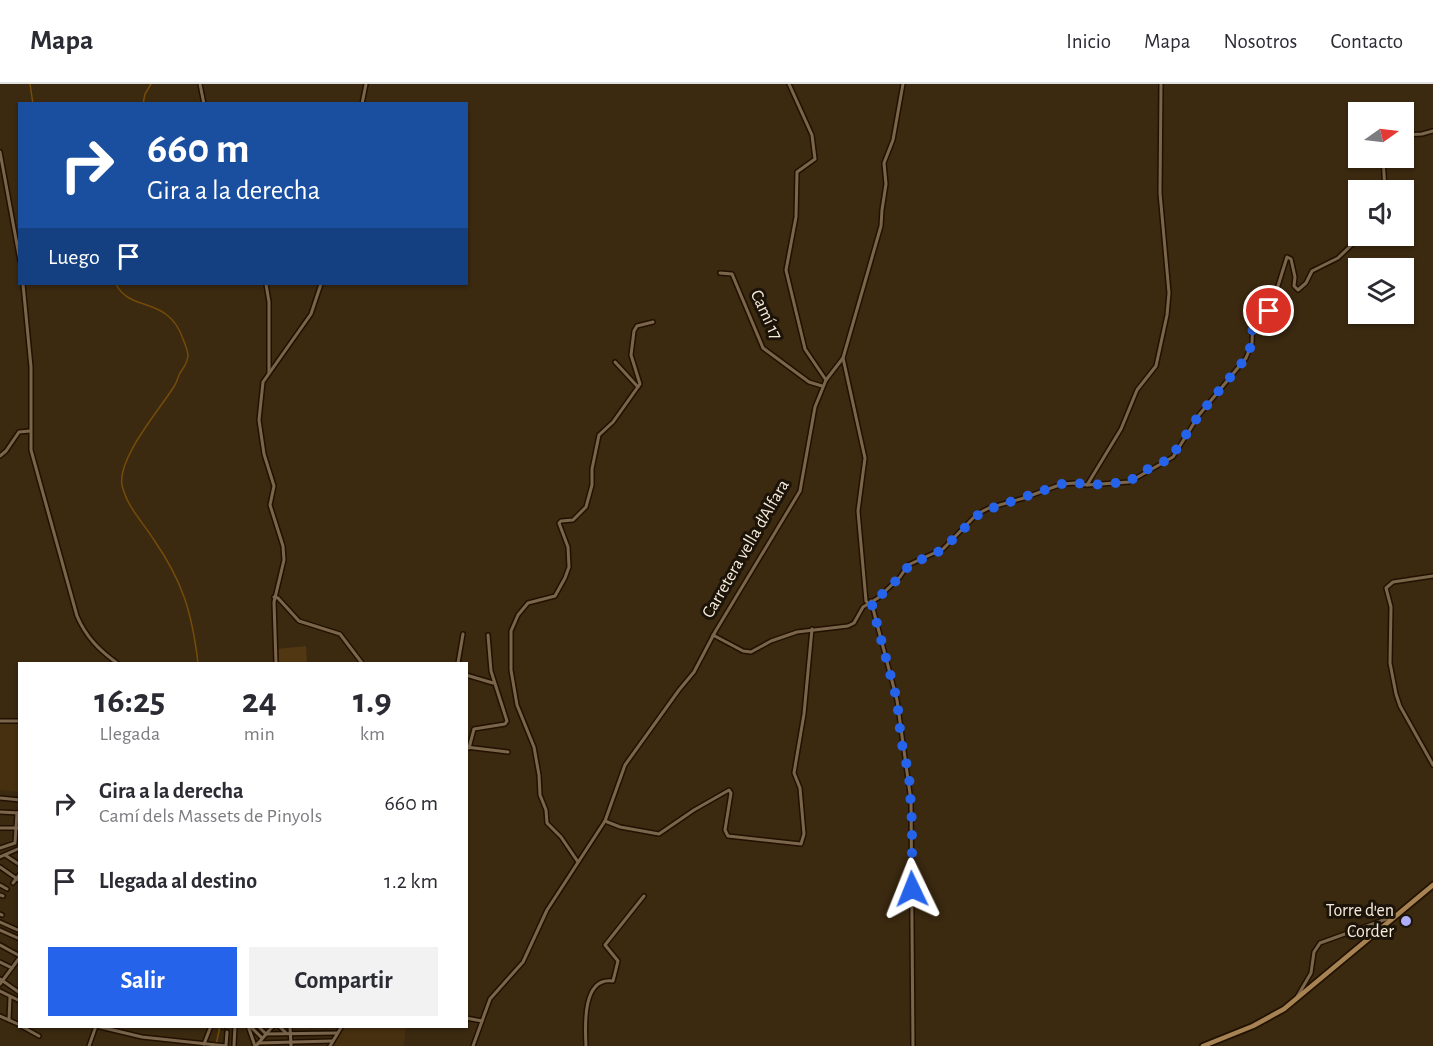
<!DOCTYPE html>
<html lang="es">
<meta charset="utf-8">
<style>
:root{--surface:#fff;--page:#f2f2f3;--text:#2b2b33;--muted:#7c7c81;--line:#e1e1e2;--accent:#2563eb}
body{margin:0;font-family:"Alegreya Sans",sans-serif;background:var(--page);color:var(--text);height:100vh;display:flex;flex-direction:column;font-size:22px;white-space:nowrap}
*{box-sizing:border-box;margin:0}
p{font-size:20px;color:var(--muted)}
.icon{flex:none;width:33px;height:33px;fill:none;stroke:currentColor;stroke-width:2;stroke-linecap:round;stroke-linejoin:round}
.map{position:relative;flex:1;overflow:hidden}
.details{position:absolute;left:18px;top:578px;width:450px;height:366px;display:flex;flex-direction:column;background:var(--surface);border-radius:0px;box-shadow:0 2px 4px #0004}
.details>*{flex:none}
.top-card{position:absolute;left:18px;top:18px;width:450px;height:183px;border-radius:0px;box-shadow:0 2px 4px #0004;background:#1a4fa0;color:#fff;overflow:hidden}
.needle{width:39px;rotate:76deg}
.buttons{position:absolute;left:1348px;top:18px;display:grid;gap:12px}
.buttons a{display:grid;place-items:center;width:66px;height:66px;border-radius:0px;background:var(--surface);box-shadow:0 2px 4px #0004;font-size:30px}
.pin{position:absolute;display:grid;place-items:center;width:51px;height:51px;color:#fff;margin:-26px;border:3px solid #fff;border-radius:50%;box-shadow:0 2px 6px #0007}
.me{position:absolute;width:66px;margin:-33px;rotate:358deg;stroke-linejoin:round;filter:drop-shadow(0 0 4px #0008)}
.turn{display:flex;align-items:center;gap:21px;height:126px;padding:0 30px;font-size:27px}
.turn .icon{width:78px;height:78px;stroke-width:2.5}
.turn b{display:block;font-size:42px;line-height:51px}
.then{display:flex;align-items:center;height:57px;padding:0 30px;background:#0003;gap:12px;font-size:22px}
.eta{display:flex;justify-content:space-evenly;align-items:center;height:102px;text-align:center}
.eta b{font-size:36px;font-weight:600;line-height:42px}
.button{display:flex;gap:12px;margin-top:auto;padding:12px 30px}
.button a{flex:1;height:69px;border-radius:0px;background:var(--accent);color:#fff;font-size:24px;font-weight:600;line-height:69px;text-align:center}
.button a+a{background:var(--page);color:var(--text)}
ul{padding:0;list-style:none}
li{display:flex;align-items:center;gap:18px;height:78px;padding:0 30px}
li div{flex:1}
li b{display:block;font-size:22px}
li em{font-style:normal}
header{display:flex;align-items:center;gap:36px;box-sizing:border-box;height:84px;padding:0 30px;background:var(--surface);border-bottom:2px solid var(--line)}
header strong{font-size:28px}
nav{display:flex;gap:33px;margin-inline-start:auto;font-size:21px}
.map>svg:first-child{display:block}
.built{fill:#473010}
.green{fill:#513712}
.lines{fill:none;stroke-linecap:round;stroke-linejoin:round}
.stream{stroke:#744c0a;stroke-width:1.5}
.minor-casing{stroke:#210;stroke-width:6}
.major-casing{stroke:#210;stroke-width:8}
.minor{stroke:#7b664c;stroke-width:3}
.major{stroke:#a78354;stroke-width:4.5}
.route{stroke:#2563eb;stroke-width:10;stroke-dasharray:0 18}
.poi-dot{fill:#adaffb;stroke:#1c1409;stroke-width:2}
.labels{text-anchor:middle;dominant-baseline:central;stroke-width:6;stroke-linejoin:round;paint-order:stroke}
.street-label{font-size:18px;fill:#f7ebdc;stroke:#1c1409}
.poi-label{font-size:18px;fill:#f7ebdc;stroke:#1c1409;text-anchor:end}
</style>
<header>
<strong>Mapa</strong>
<nav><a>Inicio</a><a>Mapa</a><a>Nosotros</a><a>Contacto</a></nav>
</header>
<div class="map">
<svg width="1433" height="962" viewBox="0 0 1433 962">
<rect width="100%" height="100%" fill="#3b2910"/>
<!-- built -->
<g class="built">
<path d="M0,638L19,639V708L0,706Z"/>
<path d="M345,942H406L404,962H332Z"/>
</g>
<!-- green -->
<path class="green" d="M306,562L307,579H278L277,565Z"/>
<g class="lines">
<!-- stream -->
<g class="stream">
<path d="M30,0L33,20"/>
<path d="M143,20L145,10L151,0"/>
<path d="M116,200C130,229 168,211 183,255C185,260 188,267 188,272C187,280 184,283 180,289C178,293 177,297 175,301C161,324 117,374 122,401C127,423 142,437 154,456C183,498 192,529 198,579"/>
<path d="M216,961L220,942"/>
</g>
<defs>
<g id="minor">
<path d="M200,0L204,20"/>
<path d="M789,0L812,51L815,75L797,88L796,133L786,186L805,265L826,296"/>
<path d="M362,20L366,0"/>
<path d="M1404,51L1422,50L1433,47"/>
<path d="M0,68L20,177"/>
<path d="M1383,74L1385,106"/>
<path d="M720,189L732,190L763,264L809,298L822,302"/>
<path d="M23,200L31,283V366L77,532C86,553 99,566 117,579"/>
<path d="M266,200L269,218V289"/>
<path d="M843,274L865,374L858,427L866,517L868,519"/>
<path d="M615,278L638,303"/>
<path d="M0,372L6,367L19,348L30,347"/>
<path d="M1087,401L1121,345L1137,306L1156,282L1167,231L1169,209L1160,109L1161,0"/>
<path d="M1433,492L1393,498L1386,504L1391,523L1390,579L1396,610L1400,622L1433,681"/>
<path d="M274,513L278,514L299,537L340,550L362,579"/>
<path d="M871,517L897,616L911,717L913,962"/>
<path d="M713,551L743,567L751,568L771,557L797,548L848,542L854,539L863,523L878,514L900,493L908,481L943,465L977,430L989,424L1024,414L1062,400L1075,399L1087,401L1129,398L1173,373L1199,331L1246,274L1252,259L1253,237L1258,232L1269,227L1272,221L1287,173L1291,175L1295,193L1294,202L1298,206L1306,199L1312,187L1338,174L1361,152"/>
<path d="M276,579L274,518L284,476L283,462L270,421L274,402L264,370L259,336L263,298L311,230L321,200"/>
<path d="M458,579L463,550"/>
<path d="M466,591L493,599"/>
<path d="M0,637H20"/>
<path d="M466,663L508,668"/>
<path d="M469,664L474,645L505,640L507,637L491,587L488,551"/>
<path d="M0,714L20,716"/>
<path d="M0,728L20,729"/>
<path d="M605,737L620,743L659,750L694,726L729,706L731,709L725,746L728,752L801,760L804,750L800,704L794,689L804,630L812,545"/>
<path d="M0,744H20"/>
<path d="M0,764L15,759L17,729"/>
<path d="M5,771L20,781"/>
<path d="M0,773L20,764"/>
<path d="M578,778L561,753L547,739L546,726L540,711L539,691L534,663L517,621L511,586V547L518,531L528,519L555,512L565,494L569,483L568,463L559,439L561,437L573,436L586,423L592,401V385L599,351L613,338L640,300L631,271L634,247L637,242L653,238"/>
<path d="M0,783L20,797"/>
<path d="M13,799L20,790"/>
<path d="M0,801L7,805"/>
<path d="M0,811L3,812"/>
<path d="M0,830L2,831"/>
<path d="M0,838L20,847"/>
<path d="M0,846L20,855"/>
<path d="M0,861L20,872"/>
<path d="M0,878L12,884"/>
<path d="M0,895L20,909"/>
<path d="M0,900L20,873"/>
<path d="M0,907L20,917"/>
<path d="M1297,913L1311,889L1314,868L1320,859L1389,834L1391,836"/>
<path d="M0,932L20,941"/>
<path d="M466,934L482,937"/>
<path d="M9,936L10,913"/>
<path d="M21,942L39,952"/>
<path d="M96,942L142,953L226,962L227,948"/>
<path d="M248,942L255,962"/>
<path d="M250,942L262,954"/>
<path d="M258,942L266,950L337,949"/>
<path d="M279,942L286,949"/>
<path d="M290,942L291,962"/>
<path d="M223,943V942"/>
<path d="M258,959L332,957"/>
<path d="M204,960L211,942"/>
<path d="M89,962L96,942"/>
<path d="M234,962L235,942"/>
<path d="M256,962L273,942"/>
<path d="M330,962L342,942"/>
<path d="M473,962L490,915L523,878L547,826L605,737L625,681L679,606L694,588L715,548L800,407L815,323L826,296L843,274L881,142L882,126L886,100L884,79L893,56L903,0"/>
<path d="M586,962C585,943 582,892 613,897L618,877L605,861L644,812"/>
</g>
<path id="major" d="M1203,962L1253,942L1284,925L1433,801"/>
</defs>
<!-- minor casing -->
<use href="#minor" class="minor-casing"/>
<!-- major casing -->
<use href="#major" class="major-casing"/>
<!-- minor -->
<use href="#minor" class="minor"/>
<!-- major -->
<use href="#major" class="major"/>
</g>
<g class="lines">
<!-- route -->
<path class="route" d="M912,805V739L909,691L901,656L897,616L871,517L878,514L900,493L911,479L931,472L943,465L981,428L1062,400L1075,399L1091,401L1128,398L1151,383L1170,375L1199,331L1246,274L1252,259L1253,237L1258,232L1269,227"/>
</g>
<!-- markers -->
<circle class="poi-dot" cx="1406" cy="837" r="6"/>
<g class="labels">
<!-- street labels -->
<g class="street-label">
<text transform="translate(766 231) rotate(65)">Camí 17</text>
<text transform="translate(746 465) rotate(-60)">Carretera vella d'Alfara</text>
</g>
<!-- poi labels -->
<g class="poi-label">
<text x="1394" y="827">Torre d'en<tspan x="1394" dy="21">Corder</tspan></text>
</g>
</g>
</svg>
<div class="buttons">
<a><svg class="needle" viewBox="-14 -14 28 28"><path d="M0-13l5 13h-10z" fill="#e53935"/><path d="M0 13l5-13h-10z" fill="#7c7c81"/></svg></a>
<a><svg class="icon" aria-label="sound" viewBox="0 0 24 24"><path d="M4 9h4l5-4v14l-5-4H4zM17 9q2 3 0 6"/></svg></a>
<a><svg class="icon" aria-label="layers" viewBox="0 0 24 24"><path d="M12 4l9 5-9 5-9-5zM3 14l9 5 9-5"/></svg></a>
</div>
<div class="pin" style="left:1269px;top:227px;background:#d93025"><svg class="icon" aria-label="arrive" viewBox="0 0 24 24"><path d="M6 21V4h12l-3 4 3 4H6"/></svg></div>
<svg class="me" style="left:912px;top:805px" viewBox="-20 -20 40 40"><path d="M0-17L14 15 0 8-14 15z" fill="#2563eb" stroke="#fff" stroke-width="4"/></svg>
<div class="top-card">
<div class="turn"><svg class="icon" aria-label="right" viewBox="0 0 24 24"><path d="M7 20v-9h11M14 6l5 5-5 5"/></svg><div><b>660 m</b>Gira a la derecha</div></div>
<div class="then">Luego<svg class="icon" aria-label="arrive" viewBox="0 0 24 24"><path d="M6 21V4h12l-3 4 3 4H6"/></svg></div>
</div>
<section class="details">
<div class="eta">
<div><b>16:25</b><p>Llegada</p></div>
<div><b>24</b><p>min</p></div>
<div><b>1.9</b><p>km</p></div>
</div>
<ul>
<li><svg class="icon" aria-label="right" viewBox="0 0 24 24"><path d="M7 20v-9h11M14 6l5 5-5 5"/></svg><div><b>Gira a la derecha</b><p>Camí dels Massets de Pinyols</p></div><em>660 m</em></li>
<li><svg class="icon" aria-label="arrive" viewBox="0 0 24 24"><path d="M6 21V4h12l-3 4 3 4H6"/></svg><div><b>Llegada al destino</b></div><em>1.2 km</em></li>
</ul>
<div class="button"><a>Salir</a><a>Compartir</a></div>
</section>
</div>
